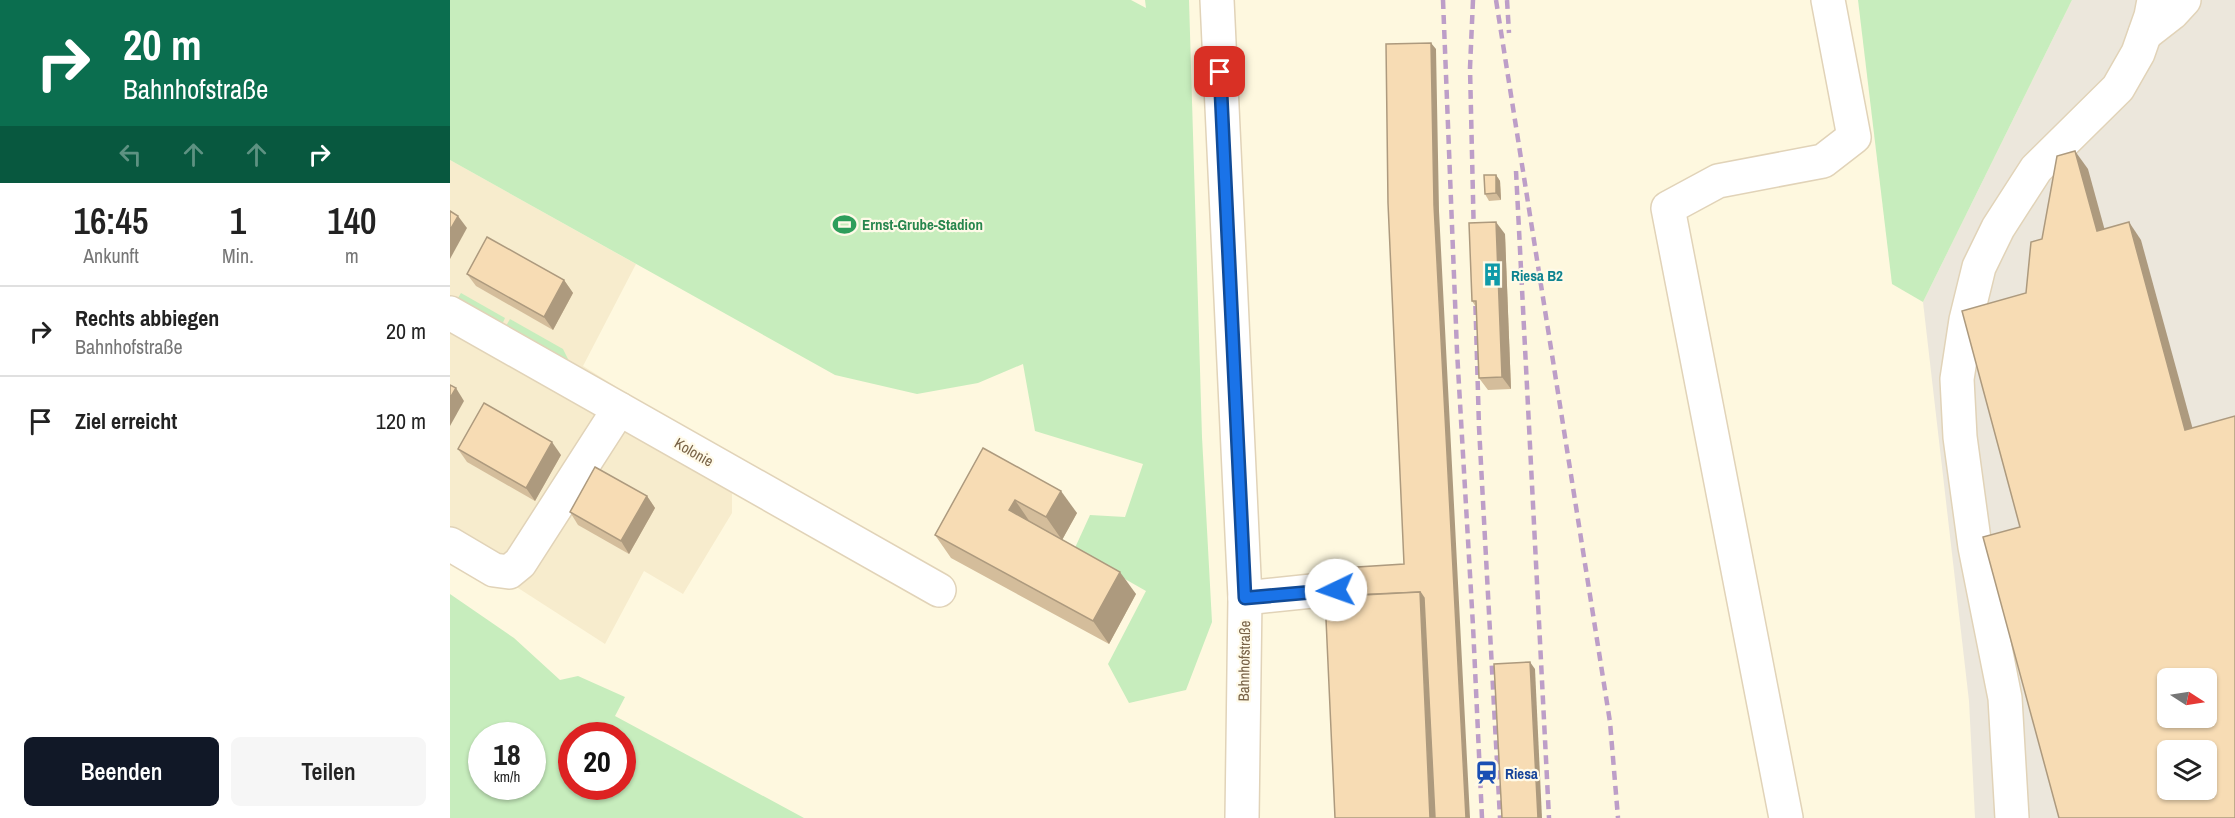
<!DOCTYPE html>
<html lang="de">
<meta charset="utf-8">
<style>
:root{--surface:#fff;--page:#f6f6f6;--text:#222;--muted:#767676;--line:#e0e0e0;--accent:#111827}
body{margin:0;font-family:"Archivo Narrow",sans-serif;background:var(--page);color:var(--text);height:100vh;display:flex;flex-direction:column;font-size:22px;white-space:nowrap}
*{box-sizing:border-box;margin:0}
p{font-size:20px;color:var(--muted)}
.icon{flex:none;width:33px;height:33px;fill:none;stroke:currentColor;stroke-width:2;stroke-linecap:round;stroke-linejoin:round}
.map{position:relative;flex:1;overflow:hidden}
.sheet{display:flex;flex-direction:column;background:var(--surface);width:450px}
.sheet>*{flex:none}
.top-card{background:#0b6e4f;color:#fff;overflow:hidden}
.needle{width:39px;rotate:102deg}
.fabs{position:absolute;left:1707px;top:668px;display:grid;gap:12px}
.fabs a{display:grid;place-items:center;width:60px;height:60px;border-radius:9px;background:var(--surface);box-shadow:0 2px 4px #0004;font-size:30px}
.speed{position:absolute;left:18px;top:722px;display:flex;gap:12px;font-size:30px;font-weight:700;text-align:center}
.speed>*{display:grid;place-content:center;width:78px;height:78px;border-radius:50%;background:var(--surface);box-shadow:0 2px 4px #0004;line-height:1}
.speed small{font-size:15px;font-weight:400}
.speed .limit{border:9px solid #d22;background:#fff;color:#111}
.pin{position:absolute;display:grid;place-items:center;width:51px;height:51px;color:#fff;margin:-26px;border-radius:12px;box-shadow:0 3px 9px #0006}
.me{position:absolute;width:66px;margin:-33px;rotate:267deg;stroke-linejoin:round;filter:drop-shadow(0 0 4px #0008)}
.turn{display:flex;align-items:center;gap:21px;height:126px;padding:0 24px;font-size:27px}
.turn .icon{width:78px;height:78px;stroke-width:2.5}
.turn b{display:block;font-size:42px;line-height:51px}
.lanes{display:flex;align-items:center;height:57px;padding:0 24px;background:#0003;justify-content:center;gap:30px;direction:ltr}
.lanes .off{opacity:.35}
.eta{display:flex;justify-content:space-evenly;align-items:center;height:102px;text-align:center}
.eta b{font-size:36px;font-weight:600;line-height:42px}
.primary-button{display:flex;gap:12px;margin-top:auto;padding:12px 24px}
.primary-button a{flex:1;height:69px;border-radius:9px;background:var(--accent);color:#fff;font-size:24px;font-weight:600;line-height:69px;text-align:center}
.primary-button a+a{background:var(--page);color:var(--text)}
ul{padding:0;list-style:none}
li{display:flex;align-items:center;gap:18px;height:90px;padding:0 24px;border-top:2px solid var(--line)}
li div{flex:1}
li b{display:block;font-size:22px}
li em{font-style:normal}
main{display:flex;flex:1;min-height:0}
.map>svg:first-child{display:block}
.residential{fill:#f7eccd}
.industrial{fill:#ece7dc;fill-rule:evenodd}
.green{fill:#c7edbd;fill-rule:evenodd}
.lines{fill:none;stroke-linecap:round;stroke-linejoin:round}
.minor-casing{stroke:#e1d3b8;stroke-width:36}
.minor{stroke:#fff;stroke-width:33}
.rail{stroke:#bd9ec8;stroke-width:4.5;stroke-dasharray:9 6;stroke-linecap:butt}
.wall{fill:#d4bd9b}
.shaded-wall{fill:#ad9a7e}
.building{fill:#f7dcb4;stroke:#ad9a7e;stroke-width:1.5;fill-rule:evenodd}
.route-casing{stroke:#114b97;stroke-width:15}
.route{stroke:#1a73e8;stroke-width:10}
.labels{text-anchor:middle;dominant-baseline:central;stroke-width:4.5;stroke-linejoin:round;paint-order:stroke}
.leisure-label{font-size:15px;font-weight:bold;fill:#27864d;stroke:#fffae8;text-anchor:start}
.culture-label{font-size:15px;font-weight:bold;fill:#0d838f;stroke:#fffae8;text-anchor:start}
.street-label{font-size:15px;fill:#776145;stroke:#fffae8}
.transit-label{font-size:15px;font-weight:bold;fill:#164399;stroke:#fffae8;text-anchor:start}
</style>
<main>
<section class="sheet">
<div class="top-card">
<div class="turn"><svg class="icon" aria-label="right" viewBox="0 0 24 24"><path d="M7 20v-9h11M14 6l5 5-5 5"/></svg><div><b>20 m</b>Bahnhofstraße</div></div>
<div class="lanes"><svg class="icon off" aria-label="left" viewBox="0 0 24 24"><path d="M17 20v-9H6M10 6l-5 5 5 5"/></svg><svg class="icon off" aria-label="ahead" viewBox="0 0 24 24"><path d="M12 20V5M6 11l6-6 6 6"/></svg><svg class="icon off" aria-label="ahead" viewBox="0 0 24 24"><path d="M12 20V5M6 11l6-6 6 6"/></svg><svg class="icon" aria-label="right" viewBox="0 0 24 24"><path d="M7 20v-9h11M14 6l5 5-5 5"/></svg></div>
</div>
<div class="eta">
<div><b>16:45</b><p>Ankunft</p></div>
<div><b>1</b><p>Min.</p></div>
<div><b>140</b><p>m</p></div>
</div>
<ul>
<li><svg class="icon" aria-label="right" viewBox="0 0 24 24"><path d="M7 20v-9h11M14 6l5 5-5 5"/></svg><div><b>Rechts abbiegen</b><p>Bahnhofstraße</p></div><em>20 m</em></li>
<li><svg class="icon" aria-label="arrive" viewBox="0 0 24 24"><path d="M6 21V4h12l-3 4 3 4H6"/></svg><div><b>Ziel erreicht</b></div><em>120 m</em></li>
</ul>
<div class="primary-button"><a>Beenden</a><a>Teilen</a></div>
</section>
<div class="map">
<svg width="1785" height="818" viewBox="0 0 1785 818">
<rect width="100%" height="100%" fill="#fef8df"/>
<!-- residential -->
<path class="residential" d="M0,160L186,264L133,366L165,386L150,412L282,484V513L233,594L194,571L155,644L0,544Z"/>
<!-- industrial -->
<path class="industrial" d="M1622,0H1785V818H1525L1519,701L1473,302ZM1718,678H1756V717H1718ZM1718,750H1756V789H1718Z"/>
<!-- green -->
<g class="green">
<path d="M0,0H681L696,8L695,0H739L752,437L762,622L736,690L679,703L658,664L696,591L624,550L640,515L675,517L693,464L585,431L573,364L528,383L467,394L385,375L0,160Z"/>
<path d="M1408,0H1622L1473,302L1442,284Z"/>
<path d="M11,293L55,318L50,329L5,303Z"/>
<path d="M60,319L113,349L120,363L53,331Z"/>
<path d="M0,594L64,638L110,680L128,676L175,697L165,716L354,818H0ZM32,735H82V786H32ZM122,735H172V786H122Z"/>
</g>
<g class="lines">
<defs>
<g id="minor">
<path d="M767,0L795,598L792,818"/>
<path d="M1695,34L1722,13L1734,0"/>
<path d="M0,313L489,590"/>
<path d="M0,544L44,570L59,572L70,563L169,409"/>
<path d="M795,598L862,591L924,588"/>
<path d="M1336,818L1218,208L1268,181L1373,161L1404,137L1378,0"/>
<path d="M1562,818L1555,698L1525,547L1510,437L1507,379L1516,320L1529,267L1548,228L1586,169L1668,88L1688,53L1701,16L1704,0"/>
</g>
</defs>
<!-- minor casing -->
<use href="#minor" class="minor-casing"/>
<!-- minor -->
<use href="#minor" class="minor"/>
<!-- rail -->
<g class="rail">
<path d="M993,0L1007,351L1023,626L1032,818"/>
<path d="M1023,0L1020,68L1024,240"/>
<path d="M1046,0L1160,722L1168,818"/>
<path d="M1057,0L1059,33"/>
<path d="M1066,171L1099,818"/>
<path d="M1025,291L1029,427L1050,818"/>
</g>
</g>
<!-- wall -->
<g class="wall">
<path d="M1046,175L1050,181L1051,200L1039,201L1035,194Z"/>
<path d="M1055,234L1061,389L1038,390L1029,378L1026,307L1022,301Z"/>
<path d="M17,274L114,280L123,293L103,330L26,286Z"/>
<path d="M533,448L627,513L612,540L686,594L659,644L501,558L485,535Z"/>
<path d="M8,449L111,455L85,501L17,462Z"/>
<path d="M197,496L205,508L179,554L128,525L120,512Z"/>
</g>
<!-- shaded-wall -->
<g class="shaded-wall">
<path d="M981,43L986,49L989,211L1020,818H1016L984,205Z"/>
<path d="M1625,151L1638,169L1660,249L1647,231Z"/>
<path d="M1046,175L1050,181L1051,200L1046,193Z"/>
<path d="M8,216L17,228L0,259V230Z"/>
<path d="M1046,222L1055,234L1061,389L1052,377Z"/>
<path d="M1679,222L1691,240L1748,448L1735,430Z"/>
<path d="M114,280L123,293L103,330L94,317Z"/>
<path d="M6,388L14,401L0,426V398Z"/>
<path d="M102,442L111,455L85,501L76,488Z"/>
<path d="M611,491L627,513L612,540L596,517Z"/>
<path d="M197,496L205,508L179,554L171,541Z"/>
<path d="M565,500L580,522L559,510Z"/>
<path d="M670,572L686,594L659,644L643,621Z"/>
<path d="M970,592L979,605L988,818H980Z"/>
<path d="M1080,662L1085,669L1092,818H1088Z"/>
</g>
<!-- building -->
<g class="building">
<path d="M981,43L984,205L1016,818H985L974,598L970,592L879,596L876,569L954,564L938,203L936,44Z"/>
<path d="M1625,151L1647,231L1679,222L1735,430L1785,416V818H1609L1533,537L1570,527L1512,311L1576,293L1581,242L1592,239L1607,156ZM1718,678H1756V717H1718ZM1718,750H1756V789H1718Z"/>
<path d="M1034,175H1046V193L1035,194Z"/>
<path d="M0,211L8,216L0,230Z"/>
<path d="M1046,222L1052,377L1029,378L1026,301H1022L1019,223Z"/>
<path d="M37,237L114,280L94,317L17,274Z"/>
<path d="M0,385L6,388L0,398Z"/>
<path d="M34,403L102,442L76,488L8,449Z"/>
<path d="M533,448L611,491L596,517L565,500L559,510L670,572L643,621L485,535Z"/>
<path d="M145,467L197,496L171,541L120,512Z"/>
<path d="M970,592L980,818H885L875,597Z"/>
<path d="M1080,662L1088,818H1052L1044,664Z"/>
</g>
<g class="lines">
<defs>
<path id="route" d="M770,72L795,598L886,590"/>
</defs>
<!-- route casing -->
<use href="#route" class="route-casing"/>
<!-- route -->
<use href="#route" class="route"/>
</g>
<!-- icons -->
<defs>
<symbol id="stadium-bare" viewBox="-9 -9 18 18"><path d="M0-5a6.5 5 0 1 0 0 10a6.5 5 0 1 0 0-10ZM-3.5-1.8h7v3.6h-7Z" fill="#2e9e5b" stroke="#fffae8" stroke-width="2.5" paint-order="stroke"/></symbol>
<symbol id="building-bare" viewBox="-9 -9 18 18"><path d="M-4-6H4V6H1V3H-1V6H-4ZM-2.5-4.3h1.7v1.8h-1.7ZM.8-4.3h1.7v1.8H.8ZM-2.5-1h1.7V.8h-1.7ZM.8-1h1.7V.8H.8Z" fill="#0f9aa8" stroke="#fffae8" stroke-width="2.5" paint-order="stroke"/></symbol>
<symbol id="station-bare" viewBox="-9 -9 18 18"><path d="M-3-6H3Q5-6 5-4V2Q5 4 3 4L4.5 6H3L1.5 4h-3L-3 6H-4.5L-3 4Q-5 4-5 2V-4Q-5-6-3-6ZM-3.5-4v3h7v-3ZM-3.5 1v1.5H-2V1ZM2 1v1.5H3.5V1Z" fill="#1a4fb4" stroke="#fffae8" stroke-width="2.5" paint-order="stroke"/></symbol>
</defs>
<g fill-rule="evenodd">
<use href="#stadium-bare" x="378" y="208" width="33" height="33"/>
<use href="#building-bare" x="1026" y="258" width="33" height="33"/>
<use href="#station-bare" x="1020" y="756" width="33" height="33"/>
</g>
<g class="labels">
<!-- leisure labels -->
<g class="leisure-label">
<text x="412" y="224">Ernst-Grube-Stadion</text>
</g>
<!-- culture labels -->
<g class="culture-label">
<text x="1061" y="275">Riesa B2</text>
</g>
<!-- street labels -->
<g class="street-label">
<text transform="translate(244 452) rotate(30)">Kolonie</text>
<text transform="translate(794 661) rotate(-89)">Bahnhofstraße</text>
</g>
<!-- transit labels -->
<g class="transit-label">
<text x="1055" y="773">Riesa</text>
</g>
</g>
</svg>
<div class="fabs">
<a><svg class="needle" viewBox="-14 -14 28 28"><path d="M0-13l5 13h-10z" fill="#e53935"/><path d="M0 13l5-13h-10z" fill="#767676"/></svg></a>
<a><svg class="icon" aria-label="layers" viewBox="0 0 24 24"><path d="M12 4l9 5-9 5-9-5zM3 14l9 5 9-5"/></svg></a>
</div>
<div class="speed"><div>18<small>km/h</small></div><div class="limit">20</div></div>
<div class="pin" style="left:770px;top:72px;background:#d93025"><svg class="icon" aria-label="arrive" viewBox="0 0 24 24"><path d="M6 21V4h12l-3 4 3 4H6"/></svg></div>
<svg class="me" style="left:886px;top:590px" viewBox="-20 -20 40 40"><circle r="19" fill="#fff"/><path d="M0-13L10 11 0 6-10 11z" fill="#1a73e8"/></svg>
</div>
</main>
